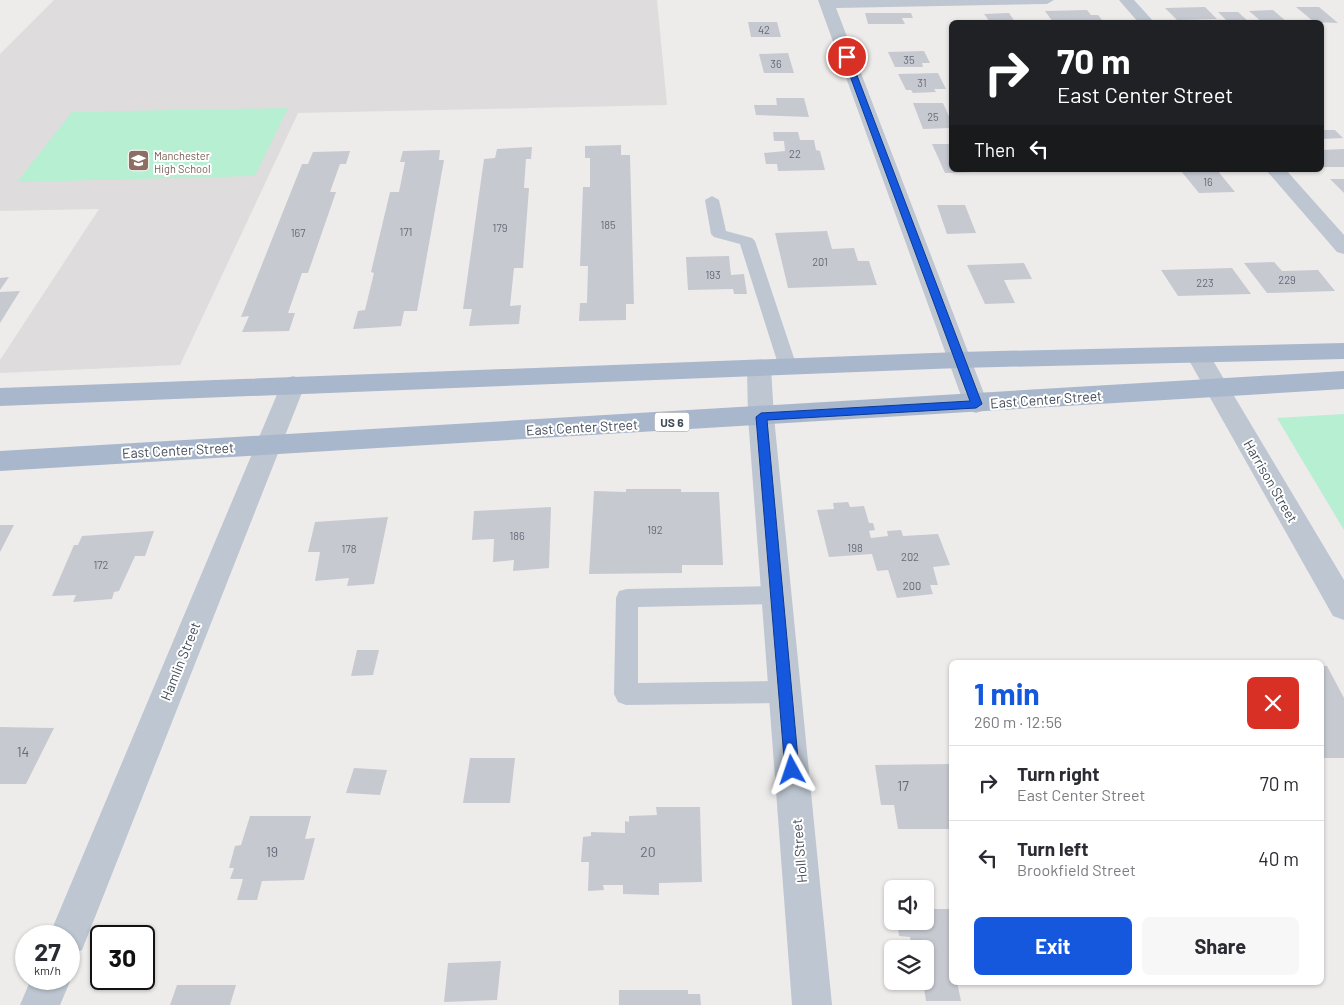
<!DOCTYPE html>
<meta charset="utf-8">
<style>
:root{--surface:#fff;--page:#f7f7f7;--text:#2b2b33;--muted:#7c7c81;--line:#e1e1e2;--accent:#1558de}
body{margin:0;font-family:Barlow,sans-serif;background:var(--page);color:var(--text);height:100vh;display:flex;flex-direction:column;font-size:19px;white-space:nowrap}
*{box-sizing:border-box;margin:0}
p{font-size:16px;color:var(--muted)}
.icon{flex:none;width:28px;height:28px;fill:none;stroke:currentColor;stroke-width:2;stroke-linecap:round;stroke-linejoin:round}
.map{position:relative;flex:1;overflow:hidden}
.details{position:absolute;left:949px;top:660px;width:375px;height:325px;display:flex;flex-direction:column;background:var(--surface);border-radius:8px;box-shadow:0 1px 4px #0004}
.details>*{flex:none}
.hud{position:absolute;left:949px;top:20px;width:375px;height:152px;border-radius:8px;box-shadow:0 1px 4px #0004;background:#202124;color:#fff;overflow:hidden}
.buttons{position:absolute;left:884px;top:880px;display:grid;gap:10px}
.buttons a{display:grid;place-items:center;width:50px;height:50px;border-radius:8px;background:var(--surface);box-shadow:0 1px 4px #0004;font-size:25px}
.speed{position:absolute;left:15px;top:925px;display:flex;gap:10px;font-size:25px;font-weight:700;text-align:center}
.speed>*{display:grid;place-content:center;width:65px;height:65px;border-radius:50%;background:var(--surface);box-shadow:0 1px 4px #0004;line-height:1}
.speed small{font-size:12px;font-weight:400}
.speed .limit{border:2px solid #111;border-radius:8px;background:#fff;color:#111}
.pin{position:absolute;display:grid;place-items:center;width:42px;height:42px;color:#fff;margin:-21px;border:2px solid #fff;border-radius:50%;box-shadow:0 1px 5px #0007}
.me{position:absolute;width:55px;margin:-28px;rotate:355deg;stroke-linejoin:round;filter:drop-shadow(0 0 4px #0008)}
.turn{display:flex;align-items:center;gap:18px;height:105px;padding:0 25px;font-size:22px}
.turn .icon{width:65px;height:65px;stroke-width:2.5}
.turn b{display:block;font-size:35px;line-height:42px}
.then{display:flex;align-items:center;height:48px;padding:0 25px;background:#0003;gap:10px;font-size:19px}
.round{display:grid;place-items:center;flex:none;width:52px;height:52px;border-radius:8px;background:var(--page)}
.summary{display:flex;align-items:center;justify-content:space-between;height:85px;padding:0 25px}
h1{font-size:30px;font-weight:700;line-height:38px;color:var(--accent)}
.primary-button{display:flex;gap:10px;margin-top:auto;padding:10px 25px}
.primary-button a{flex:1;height:58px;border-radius:8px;background:var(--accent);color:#fff;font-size:20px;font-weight:700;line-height:58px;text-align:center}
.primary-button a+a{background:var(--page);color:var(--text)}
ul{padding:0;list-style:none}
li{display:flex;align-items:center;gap:15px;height:75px;padding:0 25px;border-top:1px solid var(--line)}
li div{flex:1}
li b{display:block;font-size:19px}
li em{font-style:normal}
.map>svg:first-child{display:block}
.education{fill:#dfdcdd}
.green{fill:#b6efd2}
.building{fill:#c7c9d1}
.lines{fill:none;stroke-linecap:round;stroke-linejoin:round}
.service{fill:#bdc6d1;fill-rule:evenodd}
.minor{fill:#bdc6d1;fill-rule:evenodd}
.primary{fill:#a9b7cc;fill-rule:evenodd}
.route{fill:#1558de;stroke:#0e3990}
.labels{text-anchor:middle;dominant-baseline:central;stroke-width:4;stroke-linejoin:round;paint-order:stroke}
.number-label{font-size:11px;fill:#646b77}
.far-education-label{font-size:11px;fill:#785e54;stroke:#fff;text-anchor:start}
.shield{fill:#fff;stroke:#7b828b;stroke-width:1}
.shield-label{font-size:12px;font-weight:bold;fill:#434c59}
.street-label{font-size:14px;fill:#434c59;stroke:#fff}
.near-number-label{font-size:14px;fill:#646b77}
</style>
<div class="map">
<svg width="1344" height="1005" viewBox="0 0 1344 1005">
<rect width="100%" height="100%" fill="#eeebeb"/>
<!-- education -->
<path class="education" d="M54,0H657L667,105L298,113L180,365L0,373V360L99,209L0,211V54Z"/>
<!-- green -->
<g class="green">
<path d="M288,108L255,176L17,182L72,112Z"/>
<path d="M1344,414V530L1277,418Z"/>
</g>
<!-- building -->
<g class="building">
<path d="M1205,7L1217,19L1177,20L1165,8Z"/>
<path d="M1296,7H1319L1338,23L1314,22Z"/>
<path d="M1087,10L1091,15H1098L1103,21L1053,22L1045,11Z"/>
<path d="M1273,10L1287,22H1262L1249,11Z"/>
<path d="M1218,12H1238L1248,21H1227Z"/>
<path d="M865,13H911L913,18H902L905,24H868Z"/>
<path d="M1009,13L1015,22H990L984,14Z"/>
<path d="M748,22H777L781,37H751Z"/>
<path d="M924,51L930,63H922L923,67H895L888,52Z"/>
<path d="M788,53L794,73H764L759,54Z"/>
<path d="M938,73L946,89H934L936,92L913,93L911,90H906L898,74Z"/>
<path d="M776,98H804L809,117L756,115L754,105H777Z"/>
<path d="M913,103H943L951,121V128L923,129Z"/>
<path d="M1321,130H1335L1343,138L1321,139Z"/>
<path d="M773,132H798L800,140H814L816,150L820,151L825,170L778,171L777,164H766L764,153L785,151L784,141H774Z"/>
<path d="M932,144H951V170H972L973,172L945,173Z"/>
<path d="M621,145V155H630L634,304H626V320L579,321L580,303H587L588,266H580L583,187H590V158H585V146Z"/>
<path d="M532,147L531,159H526L524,188H529L523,268H514L510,306L521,305L519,324L469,326L472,309H463L484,159L495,158L497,149Z"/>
<path d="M1344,149V167H1321V150Z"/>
<path d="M440,150L439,160H444L417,311H404L401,326L353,329L358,311L365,310L374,273L371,272L390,192H399L405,162H400L403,151Z"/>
<path d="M350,151L346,164H340L330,192H336L308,273H302L288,313H295L289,331L242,332L249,316L241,317L302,164H308L313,152Z"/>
<path d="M1217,170L1235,192L1199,193L1181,171Z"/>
<path d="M1330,179H1344V193Z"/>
<path d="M937,205H965L976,233L947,234Z"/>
<path d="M827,231L832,249L854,248L858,261H869L877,285L788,288L775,233Z"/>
<path d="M729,256L731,275L744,274L747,294H734L733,289L688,290L686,257Z"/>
<path d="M1274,262L1282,271L1318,270L1335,291L1267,293L1244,263Z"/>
<path d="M1024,263L1032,279L1004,280L1015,303L985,304L967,265Z"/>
<path d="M1232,268L1251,294L1178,296L1161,270Z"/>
<path d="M9,277L0,290V278Z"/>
<path d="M20,291L0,323V292Z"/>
<path d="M626,489H681V492H719L723,565H682V573L589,574L594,491L626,492Z"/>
<path d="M848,502L850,507L864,506L869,523H873L875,530L869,531L871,538L888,536L887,531L901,530L903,536L938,534L950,565L933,567L938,585H930L933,594L897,598L888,570L877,571L872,554L829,557L817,510L834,509L833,503Z"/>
<path d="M551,507L549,568L513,571L514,560L493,562L494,539L472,540L474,511Z"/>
<path d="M388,517L374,584L347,586L349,578L315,581L320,552H308L315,522Z"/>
<path d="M0,525H14L0,552Z"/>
<path d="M154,531L145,556H135L119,591L114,592L112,599L73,602L76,595L52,596L74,545H78L82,536Z"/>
<path d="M357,650H379L373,675L351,676Z"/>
<path d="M1321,666H1327L1344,698V758H1321Z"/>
<path d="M0,727L54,728L26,784H0Z"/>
<path d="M470,758H515L510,803H463Z"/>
<path d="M951,764V829H898L894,805H881L875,765Z"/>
<path d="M354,768L387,770L380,795L346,793Z"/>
<path d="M656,807H700L702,882L659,883V895L623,894V885H603L604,890L588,891L589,862H581L583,837L591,836V832L625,833V821L629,822V816L657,815Z"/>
<path d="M250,816H311L305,839L315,838L304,880L262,881L257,900H237L243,879H230L234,868H229L235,846L241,845Z"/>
<path d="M925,909H951V982H957L961,1001H926L923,981L925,949H912L910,937L899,936L897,921H925Z"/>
<path d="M501,961L497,1000L444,1002L448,963Z"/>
<path d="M177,985H236L230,1005H170Z"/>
<path d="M619,990H688V994H700L701,1005H619Z"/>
</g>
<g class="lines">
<!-- service -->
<g class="service">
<path d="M712,196L719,200L726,231L752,238L755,241L797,367L794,371L788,373L782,371L779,367L740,244L714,237L711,234L705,200Z"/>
<path d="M777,586L785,588L788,595L785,602L777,604L638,607V683L785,681L793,684L797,692L793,700L785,703L626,705L618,702L614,694L616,598L619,591L627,589Z"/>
</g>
<!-- minor -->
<g class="minor">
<path d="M818,0H1054L1047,4L836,8L988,404L985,410L976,413L967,410L964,404Z"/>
<path d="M1119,0H1134L1154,22H1138Z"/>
<path d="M1266,170H1286L1344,235V254L1337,252Z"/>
<path d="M1198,347L1206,349L1344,580V620L1333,616L1186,355L1190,349Z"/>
<path d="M759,360L768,362L771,368L774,417L832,1005H792L748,417L747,368L750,362Z"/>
<path d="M293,376L302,379L305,385L82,950L69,955V936H49L281,385L284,379Z"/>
<path d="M69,974L71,979L60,1005H20L31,979H69Z"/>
</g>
<!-- primary -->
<g class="primary">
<path d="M1344,343V359L959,368L0,406V388L959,352Z"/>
<path d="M1344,371V389L0,471V451Z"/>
</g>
</g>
<!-- route -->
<path class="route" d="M847,55L850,57L982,404L976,408L767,420L799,770L797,775L792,777L787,775L785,770L756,417L761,413L970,401L843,57Z"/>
<!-- icons -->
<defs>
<symbol id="school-square" viewBox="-11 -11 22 22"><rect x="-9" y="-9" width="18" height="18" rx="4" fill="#8d6e63" stroke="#fff"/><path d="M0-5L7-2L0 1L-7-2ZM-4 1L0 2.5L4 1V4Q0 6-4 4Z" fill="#fff"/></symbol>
</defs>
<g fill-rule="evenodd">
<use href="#school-square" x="126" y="148" width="25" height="25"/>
</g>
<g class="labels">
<!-- number labels -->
<g class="number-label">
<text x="764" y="29">42</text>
<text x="909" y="59">35</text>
<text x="776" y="63">36</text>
<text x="922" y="82">31</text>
<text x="933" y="116">25</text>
<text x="795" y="153">22</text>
<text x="1208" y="181">16</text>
<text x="608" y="224">185</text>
<text x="500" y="227">179</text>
<text x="406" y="231">171</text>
<text x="298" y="232">167</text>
<text x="820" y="261">201</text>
<text x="713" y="274">193</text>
<text x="1287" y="279">229</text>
<text x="1205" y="282">223</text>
<text x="655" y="529">192</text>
<text x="517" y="535">186</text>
<text x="855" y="547">198</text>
<text x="349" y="548">178</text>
<text x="910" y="556">202</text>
<text x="101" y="564">172</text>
<text x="912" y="585">200</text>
</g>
<!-- far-education labels -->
<g class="far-education-label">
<text x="154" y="155">Manchester<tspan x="154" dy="13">High School</tspan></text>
</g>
<!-- shield labels -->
<rect class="shield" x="654.5" y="412.5" width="35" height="19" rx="4"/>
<g class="shield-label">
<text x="672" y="422">US 6</text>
</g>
<!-- street labels -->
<g class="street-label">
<text transform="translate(1046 399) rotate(-4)">East Center Street</text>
<text transform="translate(582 427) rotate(-3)">East Center Street</text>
<text transform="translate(178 450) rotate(-3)">East Center Street</text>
<text transform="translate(1271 481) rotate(60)">Harrison Street</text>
<text transform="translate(180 661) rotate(-68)">Hamlin Street</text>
<text transform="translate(799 851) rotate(-95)">Holl Street</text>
</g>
<!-- near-number labels -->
<g class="near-number-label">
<text x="23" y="751">14</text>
<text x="903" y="785">17</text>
<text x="272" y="851">19</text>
<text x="648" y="851">20</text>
</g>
</g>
</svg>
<div class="buttons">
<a><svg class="icon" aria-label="sound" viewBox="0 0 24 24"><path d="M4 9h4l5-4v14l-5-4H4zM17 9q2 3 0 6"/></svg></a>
<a><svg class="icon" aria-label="layers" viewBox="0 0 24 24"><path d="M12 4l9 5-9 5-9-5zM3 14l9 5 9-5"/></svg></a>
</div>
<div class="speed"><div>27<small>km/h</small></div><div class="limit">30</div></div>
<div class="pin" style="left:847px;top:57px;background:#d93025"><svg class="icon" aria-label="arrive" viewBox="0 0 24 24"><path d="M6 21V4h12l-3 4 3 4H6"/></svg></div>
<svg class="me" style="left:792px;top:770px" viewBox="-20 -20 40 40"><path d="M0-17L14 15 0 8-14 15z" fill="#1558de" stroke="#fff" stroke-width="4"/></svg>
<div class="hud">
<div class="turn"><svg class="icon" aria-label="right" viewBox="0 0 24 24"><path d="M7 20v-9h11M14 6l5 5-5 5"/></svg><div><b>70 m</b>East Center Street</div></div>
<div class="then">Then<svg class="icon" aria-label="left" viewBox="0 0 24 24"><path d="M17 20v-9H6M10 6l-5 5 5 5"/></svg></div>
</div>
<section class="details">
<div class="summary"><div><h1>1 min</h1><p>260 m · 12:56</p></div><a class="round" style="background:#d93025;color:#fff"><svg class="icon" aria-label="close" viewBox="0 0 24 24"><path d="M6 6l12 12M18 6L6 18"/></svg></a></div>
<ul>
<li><svg class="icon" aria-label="right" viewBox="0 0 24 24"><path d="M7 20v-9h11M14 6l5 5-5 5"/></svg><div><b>Turn right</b><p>East Center Street</p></div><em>70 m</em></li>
<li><svg class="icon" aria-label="left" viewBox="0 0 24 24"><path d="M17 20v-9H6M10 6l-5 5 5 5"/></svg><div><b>Turn left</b><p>Brookfield Street</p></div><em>40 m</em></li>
</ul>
<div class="primary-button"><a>Exit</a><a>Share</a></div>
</section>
</div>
